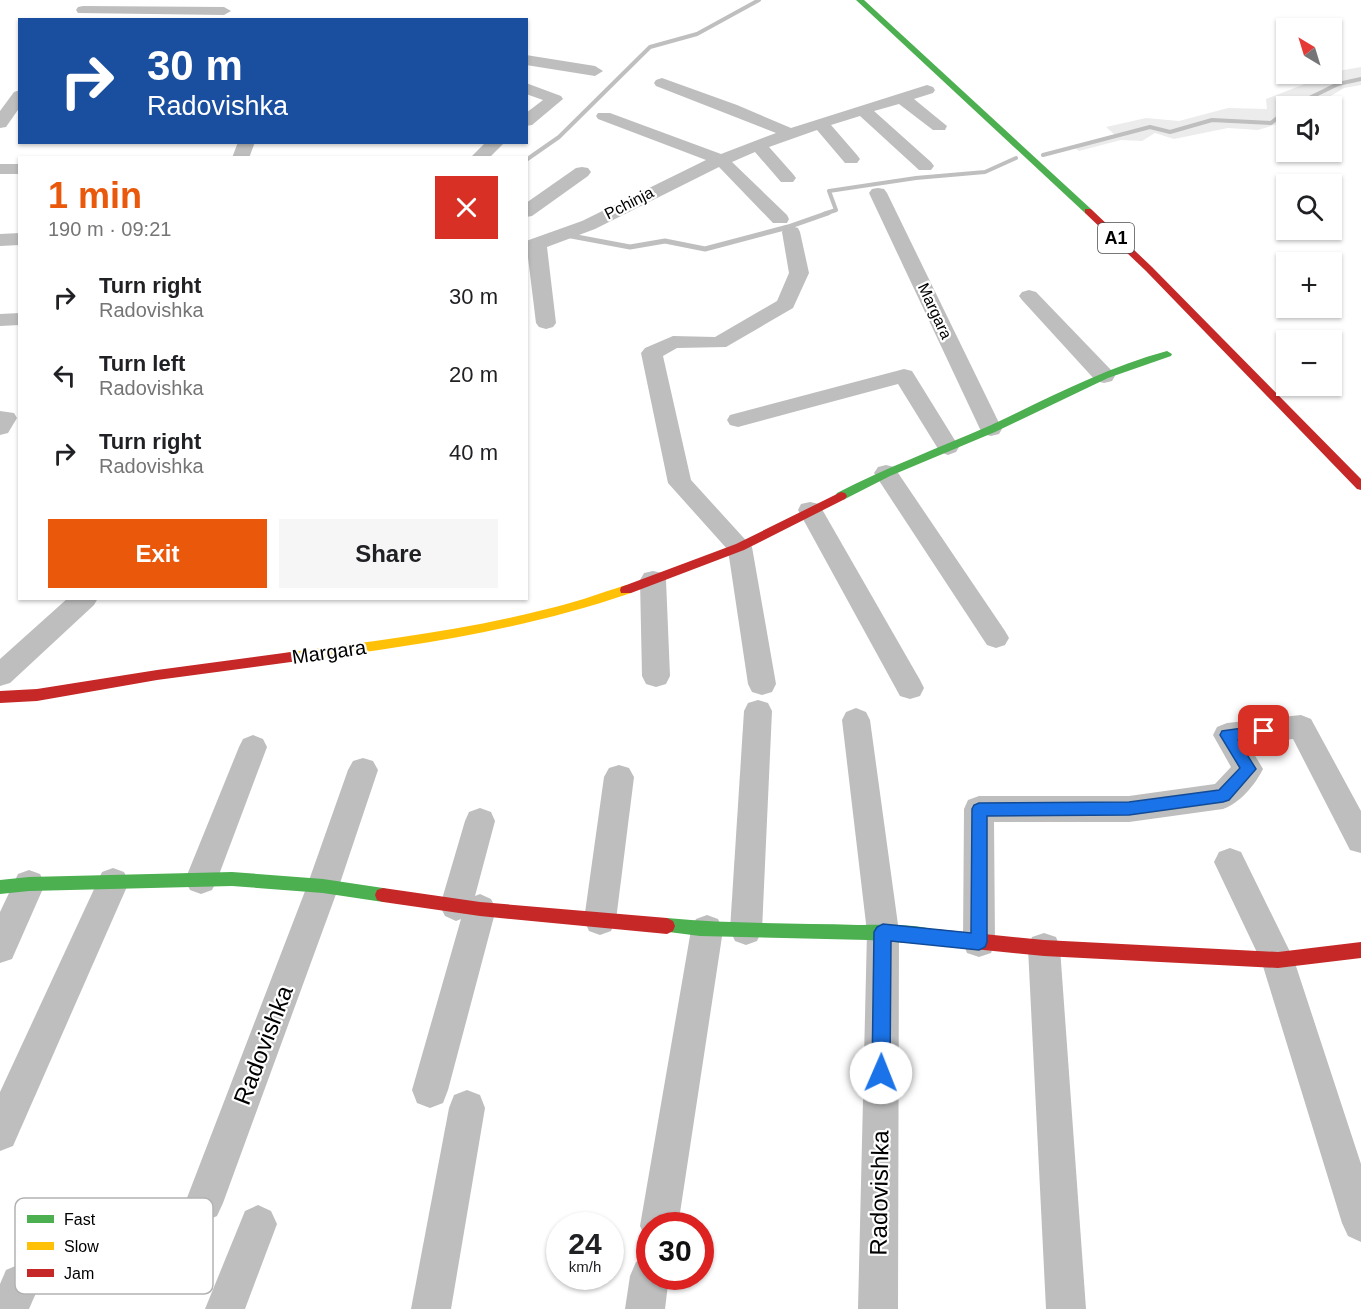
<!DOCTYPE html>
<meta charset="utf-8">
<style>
:root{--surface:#fff;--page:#f6f6f6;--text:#202124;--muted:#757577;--accent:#ea580c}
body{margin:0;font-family:Helvetica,sans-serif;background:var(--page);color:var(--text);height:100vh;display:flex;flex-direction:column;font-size:22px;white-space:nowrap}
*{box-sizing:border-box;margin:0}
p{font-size:20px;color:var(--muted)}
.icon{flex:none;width:33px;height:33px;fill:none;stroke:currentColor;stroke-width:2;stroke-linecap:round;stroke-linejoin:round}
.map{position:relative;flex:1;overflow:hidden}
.side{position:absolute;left:18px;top:156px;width:510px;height:444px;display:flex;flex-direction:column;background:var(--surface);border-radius:0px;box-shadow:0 2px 4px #0004}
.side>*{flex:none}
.top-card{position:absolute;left:18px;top:18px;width:510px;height:126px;border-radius:0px;box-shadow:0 2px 4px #0004;background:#1a4fa0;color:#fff;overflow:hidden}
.needle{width:39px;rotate:322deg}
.controls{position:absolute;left:1276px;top:18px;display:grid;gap:12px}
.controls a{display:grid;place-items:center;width:66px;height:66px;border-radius:0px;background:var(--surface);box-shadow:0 2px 4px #0004;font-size:30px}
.speed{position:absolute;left:546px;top:1212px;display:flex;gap:12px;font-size:30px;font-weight:700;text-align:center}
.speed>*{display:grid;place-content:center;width:78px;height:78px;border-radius:50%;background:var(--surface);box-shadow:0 2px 4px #0004;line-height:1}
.speed small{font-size:15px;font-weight:400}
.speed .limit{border:9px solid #d22;background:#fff;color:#111}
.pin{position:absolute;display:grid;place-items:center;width:51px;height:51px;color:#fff;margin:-26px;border-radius:12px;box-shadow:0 3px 9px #0006}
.me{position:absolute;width:66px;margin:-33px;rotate:1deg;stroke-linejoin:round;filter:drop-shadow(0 0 4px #0008)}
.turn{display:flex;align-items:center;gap:21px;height:126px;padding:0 30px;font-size:27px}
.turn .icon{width:78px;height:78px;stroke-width:2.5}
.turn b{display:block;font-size:42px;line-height:51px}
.round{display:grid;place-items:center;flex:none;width:63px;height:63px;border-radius:0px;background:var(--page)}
.headline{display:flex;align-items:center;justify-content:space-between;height:102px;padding:0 30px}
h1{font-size:36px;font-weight:700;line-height:45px;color:var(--accent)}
.primary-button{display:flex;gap:12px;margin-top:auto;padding:12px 30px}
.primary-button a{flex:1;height:69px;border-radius:0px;background:var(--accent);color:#fff;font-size:24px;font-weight:700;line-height:69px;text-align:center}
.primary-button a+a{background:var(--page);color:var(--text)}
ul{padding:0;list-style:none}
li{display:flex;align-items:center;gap:18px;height:78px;padding:0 30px}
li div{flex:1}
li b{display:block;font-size:22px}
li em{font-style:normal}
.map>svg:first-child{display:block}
.green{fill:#ececec}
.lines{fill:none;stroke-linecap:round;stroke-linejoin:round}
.stream-far1{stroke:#bfbfbf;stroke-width:4}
.stream{stroke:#bfbfbf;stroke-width:5}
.street{fill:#bebebe;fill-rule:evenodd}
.fast{fill:#4caf50;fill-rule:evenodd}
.slow{fill:#ffc107;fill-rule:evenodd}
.jam{fill:#c62828;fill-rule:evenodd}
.route{fill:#1a73e8;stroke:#114b97;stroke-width:1.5}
.labels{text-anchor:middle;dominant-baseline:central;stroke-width:4.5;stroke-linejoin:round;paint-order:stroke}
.far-street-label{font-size:16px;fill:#000;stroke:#fff}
.shield{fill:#fff;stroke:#4c4c4c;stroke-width:1.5}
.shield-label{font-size:18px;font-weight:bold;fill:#000}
.street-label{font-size:20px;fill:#000;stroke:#fff}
.near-street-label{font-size:24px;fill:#000;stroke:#fff}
.key{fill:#fff;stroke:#b2b2b2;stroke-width:1.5}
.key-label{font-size:16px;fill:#000}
</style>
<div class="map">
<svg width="1361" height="1309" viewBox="0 0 1361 1309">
<rect width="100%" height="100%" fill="#fff"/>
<!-- green -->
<path class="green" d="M1361,67V85L1344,88L1314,106H1287V121L1258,130L1228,128L1174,139L1155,133L1142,141L1121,140L1079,151L1074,147L1116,136L1106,127L1146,118L1179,121L1228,108L1267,109L1266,99L1338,71Z"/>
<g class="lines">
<!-- stream-far1 -->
<g class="stream-far1">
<path d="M1293,106L1338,84L1361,79"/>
<path d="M1043,155L1150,127L1170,132L1212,120L1271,123L1287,110"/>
<path d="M526,160L559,137L650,47L697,34L759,0"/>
<path d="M824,214L836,210L829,191L916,178L985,172L1016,158"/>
</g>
<!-- stream -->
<path class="stream" d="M566,235L630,247L665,241L705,249L788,227L828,213"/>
<!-- street -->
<g class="street">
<path d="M83,6L224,7L231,11L224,15L78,13L76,10L78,7Z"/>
<path d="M526,55L595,66L603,71L595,76L526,65Z"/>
<path d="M662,78L737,105L791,128L927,85L933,87L935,90L933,93L914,99L947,126L945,130H933L899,104L874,111L931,162L934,166L931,170H919L860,116L831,125L857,155L860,159L857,163H845L817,130L769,147L793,174L796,178L793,182H781L755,152L732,162L787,215L789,219L787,223H773L719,167L595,229L547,247L556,323L553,327L546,329L539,327L536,323L526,241L582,221L706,160L598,119L596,116L598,113H610L721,154L776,133L656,86L654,83L656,80Z"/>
<path d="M526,83L561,96L563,99L532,125L526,126V113L543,100L526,94Z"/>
<path d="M20,90V107L6,127L0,128V111L14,92Z"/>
<path d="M238,142H255L249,158H232Z"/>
<path d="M486,142H505L489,158H470Z"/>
<rect x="0" y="164" width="20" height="10"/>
<path d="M582,167L588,168L591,172L588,176L532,216L526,217V203L576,168Z"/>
<path d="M878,188L884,189L887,193L1002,429L999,434L991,436L983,434L980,429L869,193L872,189Z"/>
<path d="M791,226L798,228L800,232L809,273L793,308L726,347L677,348L663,356L691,480L752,547L776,684L772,692L762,695L752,692L748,684L728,550L668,483L641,353L645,348L673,336L715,337L777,301L789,273L782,232L784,228Z"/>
<path d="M20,233V245L0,246V234Z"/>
<path d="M1029,290L1036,292L1112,371L1115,376L1112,381L1104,383L1096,381L1022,300L1019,296L1022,292Z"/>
<path d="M20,313V325L0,326V314Z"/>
<path d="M904,369L912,371L956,442L959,447L956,452L948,455L940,452L898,384L738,427L730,425L727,420L730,415Z"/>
<path d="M0,411L14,413L17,418L8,433L0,435Z"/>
<path d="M886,465L894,467L1005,631L1009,638L1005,645L996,648L987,645L874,473L878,467Z"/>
<path d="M810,502L819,504L920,680L924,688L920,696L910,699L900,696L798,510L801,504Z"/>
<path d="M653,571L662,573L666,580L670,676L666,684L656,687L646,684L642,676L640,580L644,573Z"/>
<path d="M68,598H98L94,605L10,683L0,686V659Z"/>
<path d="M758,700L768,703L772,711L762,930L757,941L746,945L735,941L730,930L744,711L748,703Z"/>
<path d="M856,708L866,712L870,720L899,932L898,1309H858L867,932L842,720L846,712Z"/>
<path d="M1301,715L1311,719L1361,811V853L1350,850L1293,739L1248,744L1263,769C1255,785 1240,803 1223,809L1129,822H994L995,942L991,953L979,957L967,953L963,942L964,809L968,800L979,796H1129L1215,784L1231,767L1213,735L1217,727L1227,723Z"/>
<path d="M253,735L263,739L267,747L217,880L212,890L201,894L190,890L185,880L239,747L243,739Z"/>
<path d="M363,758L373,761L378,770L339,886L223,1203L217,1216L204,1222L191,1216L185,1203L307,886L348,770L353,761Z"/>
<path d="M619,765L629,768L634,777L616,920L611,931L600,935L589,931L584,920L604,777L609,768Z"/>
<path d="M480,808L491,812L495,821L475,896L480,894L491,899L496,909L448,1090L443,1103L430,1108L417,1103L412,1090L461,919L456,921L445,916L440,906L465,821L469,812Z"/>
<path d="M1230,848L1241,852L1294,960L1361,1164V1242L1348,1236L1342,1223L1262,963L1214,862L1219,852Z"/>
<path d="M113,868L124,872L129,882L13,1146L0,1151V1092L102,872Z"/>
<path d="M29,870L40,874L45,884L12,959L0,963V912L18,874Z"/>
<path d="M707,915L718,919L723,930L678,1226H650V1241L646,1239L640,1226L691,930L696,919Z"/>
<path d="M1044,933L1056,937L1060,948L1086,1309H1046L1028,948L1032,937Z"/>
<path d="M467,1090L480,1095L485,1108L451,1309H411L449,1108L454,1095Z"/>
<path d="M258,1205L271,1211L277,1224L245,1309H205L245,1211Z"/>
<path d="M650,1257V1276H669L665,1309H625L630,1276L636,1262Z"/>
<path d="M20,1264L34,1270L40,1284L29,1309H0V1284L6,1270Z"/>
</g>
<!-- fast -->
<g class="fast">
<path d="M856,0H864L1091,209V213H1085Z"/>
<path d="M1167,351L1172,354L1171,356L1108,378L995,432L890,476L845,499L841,500L835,496L837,493C886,468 938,448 989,426C1047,399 1104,368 1167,351Z"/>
<path d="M232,872L323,879L383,888L389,890L391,895L389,900L383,902L323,893L232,886L29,891L0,894V880L29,877Z"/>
<path d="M667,918C730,924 794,923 858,925C881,925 919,923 941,932L943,937L941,942L935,945L868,940L700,936L661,931L659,926L661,921Z"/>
</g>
<!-- slow -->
<path class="slow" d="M626,585L632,590L631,593C520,631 407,647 291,662L286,661L284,657L286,653L291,652C375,641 460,631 543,610C571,604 598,594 626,585Z"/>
<!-- jam -->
<g class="jam">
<path d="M1085,209H1091L1152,267L1361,479V490L1357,489L1146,271L1085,213Z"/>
<path d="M841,492L845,493L847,496L845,499L744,550L631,593H621L620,590L621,587L736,544Z"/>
<path d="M291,652L296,653L298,657L296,661L291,662L157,680L37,701L0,703V691L37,689L157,670Z"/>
<path d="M383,888L480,902L667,918L673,921L675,926L673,931L667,934L480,916L383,902L377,900L375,895L377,890Z"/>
<path d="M935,929L1044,940L1278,952L1361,942V958L1278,968L1044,956L935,945L929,942L927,937L929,932Z"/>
</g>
</g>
<!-- route -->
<path class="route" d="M1264,725L1269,727L1272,731L1269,735L1238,740L1256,769L1229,800L1223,802L1129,815L987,816V942L985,947L979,950L891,941L890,1073L887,1080L881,1082L875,1080L872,1073L874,932L877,927L883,924L971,933L972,809L974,805L979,803L1129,802L1219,790L1240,768L1220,735L1222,731Z"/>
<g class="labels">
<!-- far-street labels -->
<g class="far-street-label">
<text transform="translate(629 203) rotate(-27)">Pchinja</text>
<text transform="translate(935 311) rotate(65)">Margara</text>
</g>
<!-- shield labels -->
<rect class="shield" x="1098" y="223" width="36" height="30" rx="4.5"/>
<g class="shield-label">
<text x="1116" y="238">A1</text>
</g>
<!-- street labels -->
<g class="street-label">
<text transform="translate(329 652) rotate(-8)">Margara</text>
</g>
<!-- near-street labels -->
<g class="near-street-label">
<text transform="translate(263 1045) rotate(-69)">Radovishka</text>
<text transform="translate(879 1193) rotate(-89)">Radovishka</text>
</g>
</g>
<!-- legend -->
<rect x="15" y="1198" width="198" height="96" rx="9" class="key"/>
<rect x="27" y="1215" width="27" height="8" fill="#4caf50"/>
<rect x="27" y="1242" width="27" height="8" fill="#ffc107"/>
<rect x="27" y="1269" width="27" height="8" fill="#c62828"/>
<g class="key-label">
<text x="64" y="1225">Fast</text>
<text x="64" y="1252">Slow</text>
<text x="64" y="1279">Jam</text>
</g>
</svg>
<div class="controls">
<a><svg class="needle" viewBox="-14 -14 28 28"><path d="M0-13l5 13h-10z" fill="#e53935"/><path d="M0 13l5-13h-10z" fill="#757577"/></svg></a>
<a><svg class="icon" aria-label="sound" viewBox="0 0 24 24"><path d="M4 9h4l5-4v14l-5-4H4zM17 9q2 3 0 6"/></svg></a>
<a><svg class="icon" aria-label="search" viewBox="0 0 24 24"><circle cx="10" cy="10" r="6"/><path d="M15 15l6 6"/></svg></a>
<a>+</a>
<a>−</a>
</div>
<div class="speed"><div>24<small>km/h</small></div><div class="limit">30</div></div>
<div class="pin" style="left:1264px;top:731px;background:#d93025"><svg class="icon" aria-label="arrive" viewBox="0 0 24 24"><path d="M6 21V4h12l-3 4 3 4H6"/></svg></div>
<svg class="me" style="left:881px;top:1073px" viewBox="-20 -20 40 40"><circle r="19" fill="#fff"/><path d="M0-13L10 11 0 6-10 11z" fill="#1a73e8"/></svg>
<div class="top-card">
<div class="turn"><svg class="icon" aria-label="right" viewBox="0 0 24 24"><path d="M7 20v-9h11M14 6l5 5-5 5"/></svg><div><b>30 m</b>Radovishka</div></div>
</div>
<section class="side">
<div class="headline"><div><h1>1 min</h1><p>190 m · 09:21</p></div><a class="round" style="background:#d93025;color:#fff"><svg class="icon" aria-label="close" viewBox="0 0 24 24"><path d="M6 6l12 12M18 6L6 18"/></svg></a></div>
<ul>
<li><svg class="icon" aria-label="right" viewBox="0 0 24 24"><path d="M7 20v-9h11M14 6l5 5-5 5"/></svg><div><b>Turn right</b><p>Radovishka</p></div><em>30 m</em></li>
<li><svg class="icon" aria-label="left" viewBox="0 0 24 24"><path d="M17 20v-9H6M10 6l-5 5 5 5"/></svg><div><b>Turn left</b><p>Radovishka</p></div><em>20 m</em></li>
<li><svg class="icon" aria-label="right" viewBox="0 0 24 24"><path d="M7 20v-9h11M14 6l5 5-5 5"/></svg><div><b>Turn right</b><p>Radovishka</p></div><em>40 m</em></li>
</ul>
<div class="primary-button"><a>Exit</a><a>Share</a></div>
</section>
</div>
